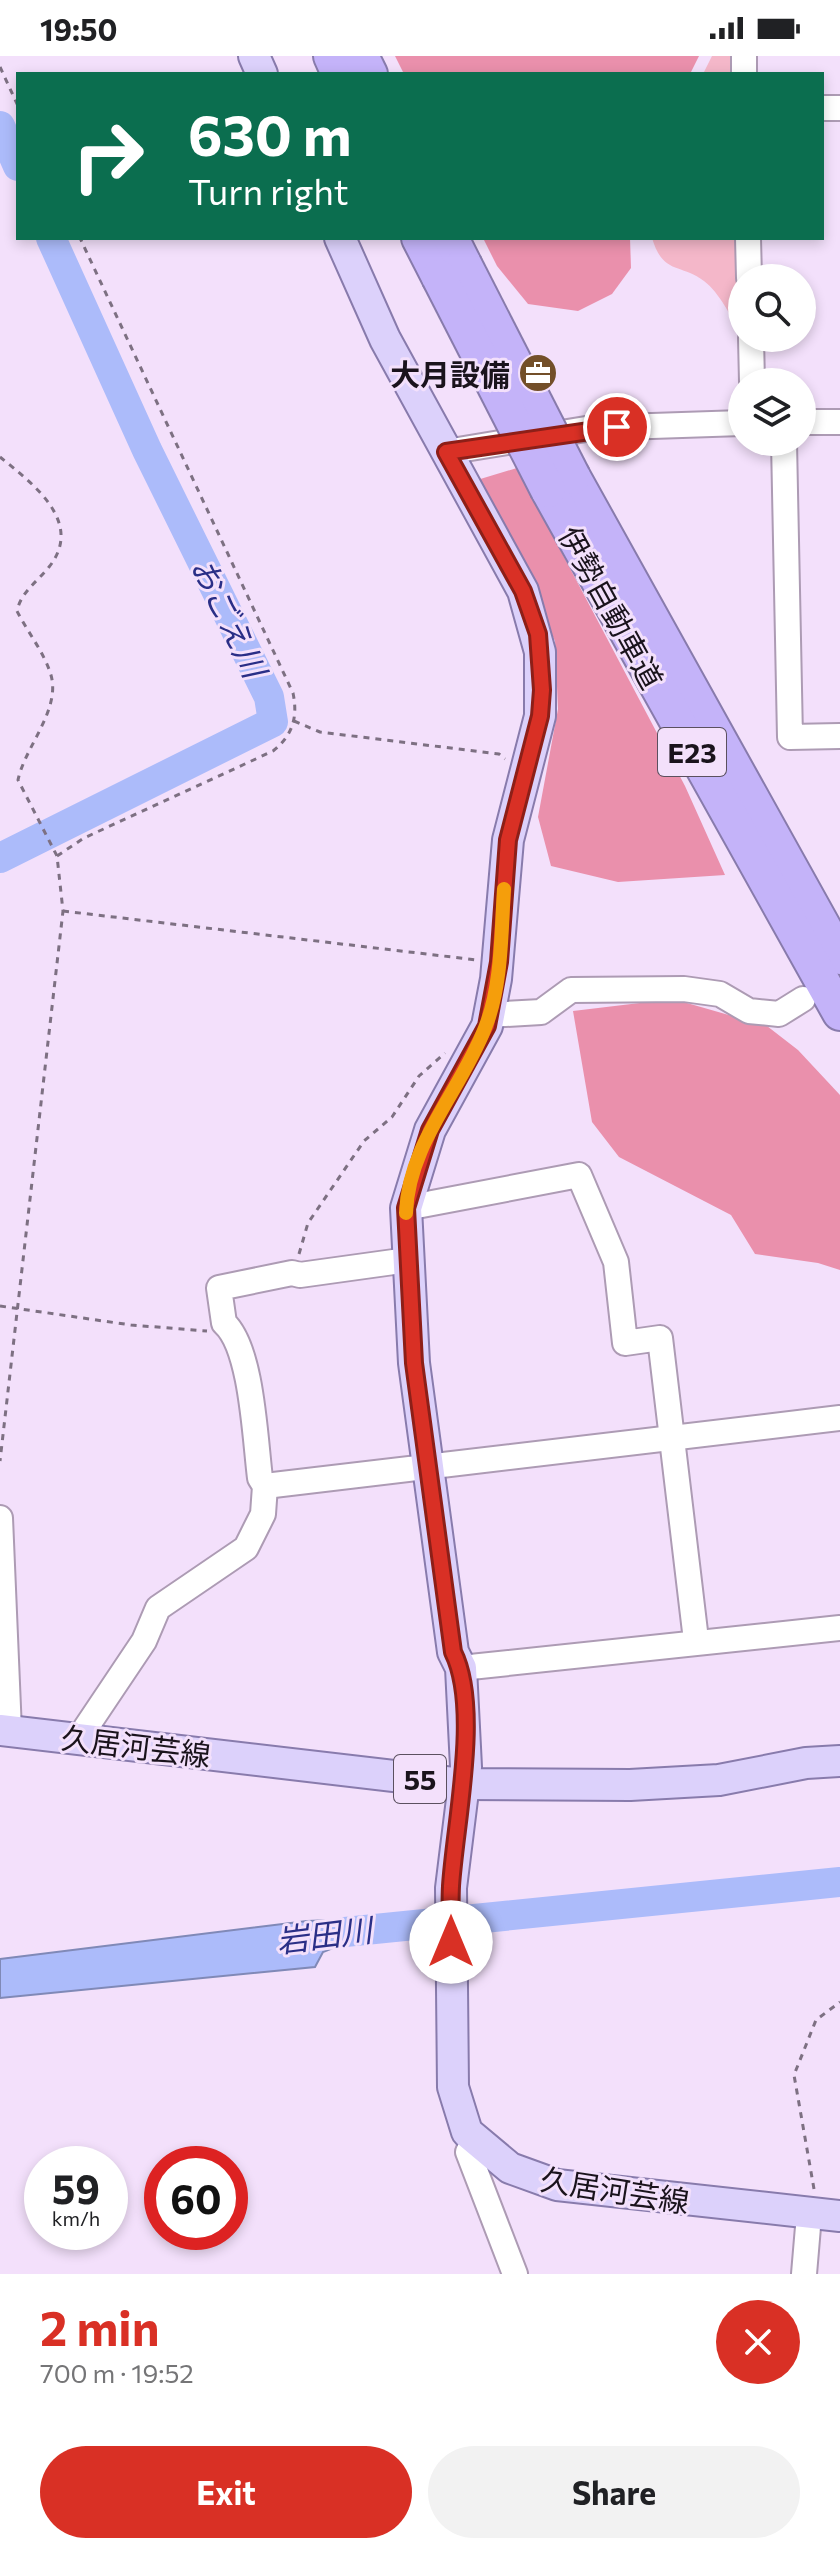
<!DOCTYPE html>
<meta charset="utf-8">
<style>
:root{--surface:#fff;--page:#f2f2f2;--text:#202124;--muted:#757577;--accent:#d93025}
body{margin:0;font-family:Commissioner,"Noto Sans JP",sans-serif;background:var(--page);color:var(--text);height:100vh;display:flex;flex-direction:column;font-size:30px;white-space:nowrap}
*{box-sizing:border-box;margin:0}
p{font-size:26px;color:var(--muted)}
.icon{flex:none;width:44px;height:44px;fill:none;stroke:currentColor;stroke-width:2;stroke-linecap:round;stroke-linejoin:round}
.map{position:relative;height:2218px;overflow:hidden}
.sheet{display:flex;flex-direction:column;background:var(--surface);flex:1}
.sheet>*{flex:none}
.guide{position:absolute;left:16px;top:16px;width:808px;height:168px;border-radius:0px;box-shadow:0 4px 12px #0003;background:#0b6e4f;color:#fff;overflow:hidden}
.controls{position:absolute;left:728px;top:208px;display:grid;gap:16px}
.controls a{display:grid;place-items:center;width:88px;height:88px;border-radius:50%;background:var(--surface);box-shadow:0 4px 12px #0003;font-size:40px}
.speed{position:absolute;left:24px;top:2090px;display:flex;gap:16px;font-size:40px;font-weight:700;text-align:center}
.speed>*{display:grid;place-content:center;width:104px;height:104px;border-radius:50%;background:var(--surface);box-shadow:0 4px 12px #0003;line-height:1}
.speed small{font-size:20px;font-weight:400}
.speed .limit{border:12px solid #d22;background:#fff;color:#111}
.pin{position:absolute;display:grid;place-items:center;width:68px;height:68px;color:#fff;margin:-34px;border:4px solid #fff;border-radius:50%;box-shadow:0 2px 8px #0007}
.me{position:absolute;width:88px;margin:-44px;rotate:0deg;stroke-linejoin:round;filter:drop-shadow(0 0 6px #0008)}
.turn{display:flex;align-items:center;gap:28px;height:168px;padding:0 40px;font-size:36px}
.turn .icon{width:104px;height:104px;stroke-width:2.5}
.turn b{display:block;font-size:56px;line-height:68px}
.round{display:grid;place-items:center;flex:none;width:84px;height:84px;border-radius:42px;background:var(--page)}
.summary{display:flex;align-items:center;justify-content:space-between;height:136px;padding:0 40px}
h1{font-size:48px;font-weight:700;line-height:60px;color:var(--accent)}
.action{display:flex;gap:16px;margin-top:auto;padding:16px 40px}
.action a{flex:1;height:92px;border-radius:48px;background:var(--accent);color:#fff;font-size:32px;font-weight:700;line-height:92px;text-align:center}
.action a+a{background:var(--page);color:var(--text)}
.status{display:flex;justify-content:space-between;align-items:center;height:56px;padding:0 40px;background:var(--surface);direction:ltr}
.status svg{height:22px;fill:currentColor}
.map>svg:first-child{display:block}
.green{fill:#f4b7c9}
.forest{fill:#ea90ac}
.water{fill:#acbbfa;stroke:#8089b7;stroke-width:2}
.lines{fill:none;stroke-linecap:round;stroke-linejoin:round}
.river{stroke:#acbbfa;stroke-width:30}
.minor-casing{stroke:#ad9bb4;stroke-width:28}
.major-casing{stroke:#887bac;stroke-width:34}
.highway-casing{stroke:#887bac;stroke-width:38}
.path{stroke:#7d7082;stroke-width:3;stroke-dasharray:6 6;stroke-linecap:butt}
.minor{stroke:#fff;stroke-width:24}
.major{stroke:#dcd1fb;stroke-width:30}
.highway{stroke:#c4b3f9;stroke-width:34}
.highway-bridge-casing{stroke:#887bac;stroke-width:38;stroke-linecap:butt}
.highway-bridge{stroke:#c4b3f9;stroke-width:34}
.route-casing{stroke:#8d1f18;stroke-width:20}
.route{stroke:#d93025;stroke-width:14}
.slow{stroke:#f59e0b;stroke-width:14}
.labels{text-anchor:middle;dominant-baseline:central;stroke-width:6;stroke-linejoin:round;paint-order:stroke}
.shield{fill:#f3e0fb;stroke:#5b505f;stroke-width:2}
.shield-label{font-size:28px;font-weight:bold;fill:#1a131c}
.poi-label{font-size:30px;font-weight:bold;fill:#1a131c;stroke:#f3e0fb;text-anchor:end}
.street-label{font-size:30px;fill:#1a131c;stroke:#f3e0fb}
.water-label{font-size:32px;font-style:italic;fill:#2a2f87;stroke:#f3e0fb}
</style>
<div class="status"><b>19:50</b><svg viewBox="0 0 49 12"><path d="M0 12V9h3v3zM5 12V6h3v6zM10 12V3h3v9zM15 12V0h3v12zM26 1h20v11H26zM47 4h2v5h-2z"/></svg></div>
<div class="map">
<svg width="840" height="2218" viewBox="0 0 840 2218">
<rect width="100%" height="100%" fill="#f3e0fb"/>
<!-- green -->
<g class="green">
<path d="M712,0H736L737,18H703Z"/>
<path d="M652,182H740L742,278C731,262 720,237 704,225C680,207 663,219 652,182Z"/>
</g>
<!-- forest -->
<g class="forest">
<path d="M395,0H699L690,18H404Z"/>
<path d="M483,182H630L631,212L612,238L578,255L528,248L497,210Z"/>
<path d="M517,412L685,730L725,819L618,826L551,810L538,761L558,653L555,585L477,424Z"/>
<path d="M673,943L767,970L798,994L840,1039V1214L818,1207L755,1198L731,1159L619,1101L592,1066L573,955Z"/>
</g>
<!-- water -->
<path class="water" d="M410,1861L323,1896L315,1911L0,1942V1903L307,1865Z"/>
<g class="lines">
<!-- river -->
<g class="river">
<path d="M0,70L18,110"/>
<path d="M0,802L273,666L269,641L147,394L51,182"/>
<path d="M345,1876L840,1826"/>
</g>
<defs>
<g id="minor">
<path d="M744,0V18"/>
<path d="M822,52H840"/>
<path d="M748,182L749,222"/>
<path d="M751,282L752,326"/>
<path d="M802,366H840"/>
<path d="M784,386L790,681L840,680"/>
<path d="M446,396L592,372L742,367"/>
<path d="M488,959L541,956L571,934L684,933L720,938L749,955L779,958L803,943"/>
<path d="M406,1152L579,1119L616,1206L625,1287L660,1282L696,1584"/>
<path d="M265,1430L840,1362"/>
<path d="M0,1462L9,1675"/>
<path d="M461,1612L840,1572"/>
<path d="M79,1682L144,1585L158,1552L246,1492L263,1458L265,1430L260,1422C255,1383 252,1292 224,1267L219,1232L292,1217L300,1219L408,1204"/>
<path d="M474,2084L468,2096L515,2218"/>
<path d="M804,2218L809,2159"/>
</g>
<g id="major">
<path d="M254,0L262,18"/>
<path d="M340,182L385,283L523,535L540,596V660L508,784L496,923L487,970L430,1074L406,1152L414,1307L453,1596L461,1612L466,1711L451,1832L453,2031L467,2076L510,2112L557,2129L840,2160"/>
<path d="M0,1674L462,1728L630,1729L719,1724L806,1707L840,1705"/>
</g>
<g id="highway">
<path d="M331,0L339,18"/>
<path d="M361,0L370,18"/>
<path d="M419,182L439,221"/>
<path d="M451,182L464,208"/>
<path d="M573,421L840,901"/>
<path d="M548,434L840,957"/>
</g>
</defs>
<!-- minor casing -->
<use href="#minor" class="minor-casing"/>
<!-- major casing -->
<use href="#major" class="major-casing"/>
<!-- highway casing -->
<use href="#highway" class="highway-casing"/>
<!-- path -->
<g class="path">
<path d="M0,11L18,50"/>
<path d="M0,401C32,427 85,466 49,511C37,526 21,536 17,555C27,575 43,595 50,616C63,652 25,690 18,724L57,800L63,855L0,1405"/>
<path d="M294,665L320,676L499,698L505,703"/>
<path d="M57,800L84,782L273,695C293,679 298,661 293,637L80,182"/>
<path d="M63,855L477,904"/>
<path d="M299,1198L308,1167L364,1085L392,1061L419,1020L445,997"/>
<path d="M0,1250L131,1269L207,1275"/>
<path d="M814,2133L794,2019L816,1964L840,1946"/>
</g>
<!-- minor -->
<use href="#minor" class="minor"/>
<!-- major -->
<use href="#major" class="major"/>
<!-- highway -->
<use href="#highway" class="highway"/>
<defs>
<g id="highway-bridge">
<path d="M464,208L573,421"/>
<path d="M439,221L548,434"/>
</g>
</defs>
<!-- highway-bridge casing -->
<use href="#highway-bridge" class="highway-bridge-casing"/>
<!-- highway-bridge -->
<use href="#highway-bridge" class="highway-bridge"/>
</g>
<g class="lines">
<defs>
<path id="route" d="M451,1886C451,1868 450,1849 451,1830C455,1767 481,1652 453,1596L414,1307L406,1152L430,1074L487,970L499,906L508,784L540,660L542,634L538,578L523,535L446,396L617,371"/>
</defs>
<!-- route casing -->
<use href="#route" class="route-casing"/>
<!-- route -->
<use href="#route" class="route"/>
<!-- slow -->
<path class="slow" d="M406,1157C408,1088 461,1034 485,972C502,930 501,878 504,833"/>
</g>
<!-- icons -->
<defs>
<symbol id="office-disc" viewBox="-11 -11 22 22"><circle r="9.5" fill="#734f29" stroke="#f3e0fb"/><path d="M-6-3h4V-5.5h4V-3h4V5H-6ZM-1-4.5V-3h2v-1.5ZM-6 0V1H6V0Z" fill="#fff"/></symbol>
</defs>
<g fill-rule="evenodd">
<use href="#office-disc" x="516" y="295" width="44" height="44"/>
</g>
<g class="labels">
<!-- shield labels -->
<g class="shield">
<rect x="658" y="672" width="68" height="48" rx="6"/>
<rect x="394" y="1699" width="52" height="48" rx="6"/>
</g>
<g class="shield-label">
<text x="692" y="696">E23</text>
<text x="420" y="1723">55</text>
</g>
<!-- poi labels -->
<g class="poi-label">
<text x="510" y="317">大月設備</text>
</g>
<!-- street labels -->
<g class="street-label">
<text transform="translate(612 551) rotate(61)">伊勢自動車道</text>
<text transform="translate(136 1689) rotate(7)">久居河芸線</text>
<text transform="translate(615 2133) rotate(9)">久居河芸線</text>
</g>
<!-- water labels -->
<g class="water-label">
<text transform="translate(230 561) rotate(64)">おごえ川</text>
<text transform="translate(324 1878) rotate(-7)">岩田川</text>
</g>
</g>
</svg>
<div class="controls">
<a><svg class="icon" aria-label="search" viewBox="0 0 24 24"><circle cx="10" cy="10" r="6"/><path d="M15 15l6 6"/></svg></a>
<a><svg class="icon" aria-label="layers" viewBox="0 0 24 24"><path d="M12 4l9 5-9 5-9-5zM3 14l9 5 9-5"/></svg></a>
</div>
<div class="speed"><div>59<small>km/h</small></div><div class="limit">60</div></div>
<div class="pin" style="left:617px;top:371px;background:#d93025"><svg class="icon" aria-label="arrive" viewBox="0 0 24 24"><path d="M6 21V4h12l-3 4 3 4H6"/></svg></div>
<svg class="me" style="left:451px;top:1886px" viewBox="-20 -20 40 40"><circle r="19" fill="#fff"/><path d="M0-13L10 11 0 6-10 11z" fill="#d93025"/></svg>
<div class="guide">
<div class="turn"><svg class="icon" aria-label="right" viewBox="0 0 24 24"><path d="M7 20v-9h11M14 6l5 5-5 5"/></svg><div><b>630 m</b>Turn right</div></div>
</div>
</div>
<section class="sheet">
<div class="summary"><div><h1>2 min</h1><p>700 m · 19:52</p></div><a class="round" style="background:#d93025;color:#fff"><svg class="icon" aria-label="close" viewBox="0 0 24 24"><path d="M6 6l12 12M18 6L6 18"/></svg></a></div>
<div class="action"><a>Exit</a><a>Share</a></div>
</section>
